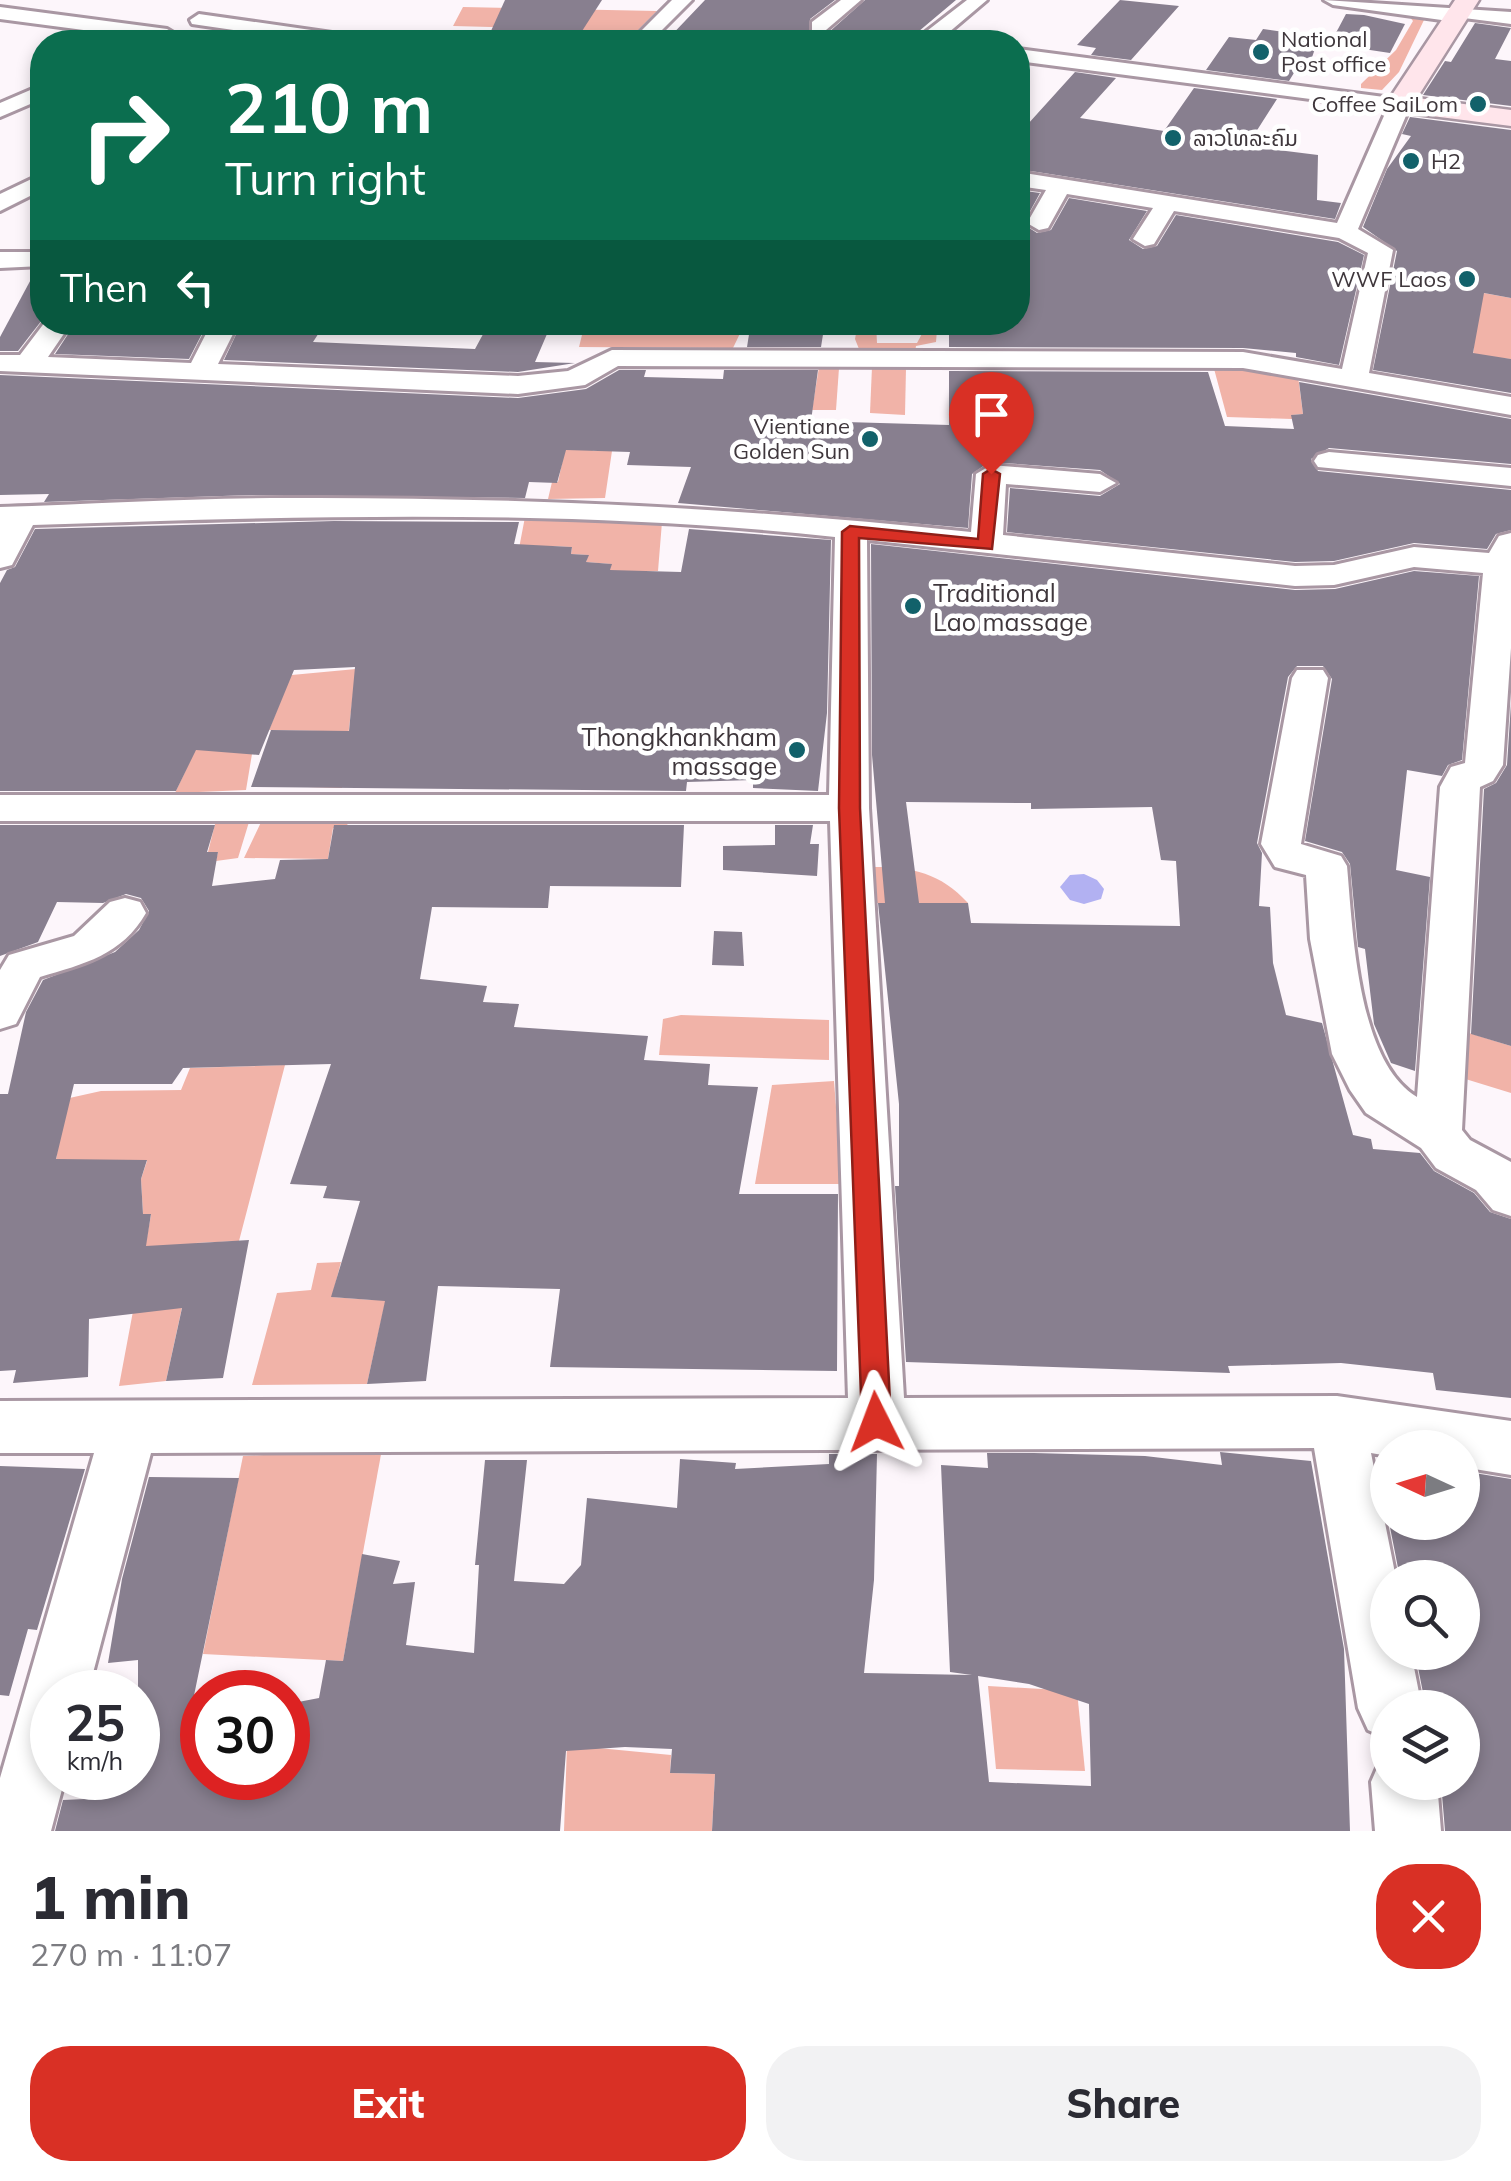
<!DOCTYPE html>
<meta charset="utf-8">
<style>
:root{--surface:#fff;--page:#f2f2f3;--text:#2b2b33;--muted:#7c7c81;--accent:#d93025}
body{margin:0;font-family:Mulish,"Noto Sans Lao",sans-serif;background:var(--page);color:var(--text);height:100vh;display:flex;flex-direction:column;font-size:38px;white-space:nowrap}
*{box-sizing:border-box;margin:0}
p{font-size:32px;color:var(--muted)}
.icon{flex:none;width:55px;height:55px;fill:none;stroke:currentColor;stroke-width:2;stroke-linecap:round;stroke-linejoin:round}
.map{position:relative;height:1831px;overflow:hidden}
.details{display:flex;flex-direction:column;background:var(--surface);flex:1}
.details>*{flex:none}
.hud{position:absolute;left:30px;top:30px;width:1000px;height:305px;border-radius:40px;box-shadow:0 5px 15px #0003;background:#0b6e4f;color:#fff;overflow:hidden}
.needle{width:65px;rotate:274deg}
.buttons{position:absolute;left:1370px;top:1430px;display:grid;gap:20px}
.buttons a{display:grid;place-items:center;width:110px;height:110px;border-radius:50%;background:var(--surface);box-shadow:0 5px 15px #0003;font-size:50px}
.speed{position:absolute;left:30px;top:1670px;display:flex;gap:20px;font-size:50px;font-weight:700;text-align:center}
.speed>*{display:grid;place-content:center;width:130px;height:130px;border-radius:50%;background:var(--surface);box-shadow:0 5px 15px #0003;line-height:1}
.speed small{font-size:25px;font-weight:400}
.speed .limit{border:15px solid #d22;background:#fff;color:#111}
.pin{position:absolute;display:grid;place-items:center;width:85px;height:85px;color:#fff;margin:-102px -42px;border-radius:50% 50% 50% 0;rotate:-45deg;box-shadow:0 0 10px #0007}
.pin .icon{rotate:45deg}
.me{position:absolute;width:110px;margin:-55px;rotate:357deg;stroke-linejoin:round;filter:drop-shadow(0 0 8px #0008)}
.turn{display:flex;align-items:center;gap:35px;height:210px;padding:0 30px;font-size:45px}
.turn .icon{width:130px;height:130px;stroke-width:2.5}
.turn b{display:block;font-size:70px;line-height:85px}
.then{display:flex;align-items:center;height:95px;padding:0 30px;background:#0003;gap:20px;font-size:38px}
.round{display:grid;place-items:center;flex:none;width:105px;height:105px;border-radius:40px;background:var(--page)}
.summary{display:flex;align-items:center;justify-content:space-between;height:170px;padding:0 30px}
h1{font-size:60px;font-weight:800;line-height:75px}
.action{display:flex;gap:20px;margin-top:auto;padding:20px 30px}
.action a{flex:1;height:115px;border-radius:40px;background:var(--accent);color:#fff;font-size:40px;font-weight:800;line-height:115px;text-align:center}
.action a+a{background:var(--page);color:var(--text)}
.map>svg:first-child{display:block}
.green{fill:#f1b3a8}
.water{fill:#b2b1f2}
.building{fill:#887f8f;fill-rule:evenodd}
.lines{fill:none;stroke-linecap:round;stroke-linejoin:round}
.street-casing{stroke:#a997a3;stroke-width:6}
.secondary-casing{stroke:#a997a3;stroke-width:5}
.street{fill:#fff;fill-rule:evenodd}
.secondary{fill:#ffe5eb;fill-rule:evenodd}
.route{fill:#d93025;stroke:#8d1f18;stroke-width:2.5}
.poi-dot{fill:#12616a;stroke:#fff;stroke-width:4}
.labels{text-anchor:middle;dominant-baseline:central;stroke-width:9;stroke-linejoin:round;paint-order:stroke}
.far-poi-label{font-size:22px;fill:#3f373c;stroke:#fff;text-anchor:start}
.poi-label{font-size:25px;fill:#3f373c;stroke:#fff;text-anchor:start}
</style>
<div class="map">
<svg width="1511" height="1831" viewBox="0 0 1511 1831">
<rect width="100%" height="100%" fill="#fdf6fb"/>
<!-- green -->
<g class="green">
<path d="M463,7L657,11L635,33L532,32L534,28L453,26Z"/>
<path d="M1349,7L1421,17L1424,20L1399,72L1382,90L1361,88V84L1396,50L1413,21L1409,16Z"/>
<path d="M1478,292L1511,298V359L1473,356Z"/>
<path d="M585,323V322L745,323L733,348L579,347Z"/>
<path d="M858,323H876L877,343H917L924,330H937L936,342L916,346L915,352L859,349L855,339Z"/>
<path d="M1213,365L1298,376L1303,414L1292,415V419L1227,417Z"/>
<path d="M829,366L839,368L836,410H812L819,367Z"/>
<path d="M872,367L906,368L905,415L870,413Z"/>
<path d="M572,416L593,451H612L605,498L548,499L552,482H558Z"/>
<path d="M525,517L662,522L658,571H643L641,581L608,579L611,564L586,562L588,555L571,554L572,547L549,546L516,564Z"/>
<path d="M356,669L342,788L308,787L322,731L269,730L287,685L249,679Z"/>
<path d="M194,682L252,754L246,790L175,793L191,759Z"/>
<path d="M263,818L348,819L347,829L333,828L328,859L244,858Z"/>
<path d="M216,820L249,822L238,858L216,861L218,852H208Z"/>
<path d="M873,867C913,867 940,873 968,903H876Z"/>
<path d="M681,1015L829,1020V1060L659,1055L663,1019Z"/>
<path d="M1453,1028L1511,1046V1093L1459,1077Z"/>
<path d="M285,1065L239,1241L196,1243L166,1381L119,1386L151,1215L143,1214L141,1179L147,1161L56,1160L65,1099L101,1091L181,1090L190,1068Z"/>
<path d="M834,1081L842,1184H755L772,1085Z"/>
<path d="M341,1262L332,1297L373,1300L388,1290L367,1384L252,1385L277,1293L311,1290L317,1263Z"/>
<path d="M382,1449L343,1661L203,1654L243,1456Z"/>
<path d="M988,1686L1077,1691L1085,1771L996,1769Z"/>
<path d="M567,1745L671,1755L670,1773L715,1774L712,1831H564Z"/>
</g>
<!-- water -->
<path class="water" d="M1084,874L1097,880L1104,889L1101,899L1084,904L1070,900L1060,887L1070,875Z"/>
<!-- building -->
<g class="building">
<path d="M505,0H602L575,42H486Z"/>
<path d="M705,0H835L810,19L812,34L828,33L865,0H956L906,42H665Z"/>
<path d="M1120,0L1179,6L1131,60L1091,55L1096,48L1077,45Z"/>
<path d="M1346,14L1364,15L1405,24L1390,53L1330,44Z"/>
<path d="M1475,23L1511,28L1495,59L1511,61V106L1423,95L1445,61L1451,62Z"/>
<path d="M1263,29L1319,37L1308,69L1297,68L1289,81L1206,70L1229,37L1256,40Z"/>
<path d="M1075,72L1116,78L1080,118L1164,131L1194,88L1277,99L1247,146L1318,155L1317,200L1341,203L1335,219L1018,169V135Z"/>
<path d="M1410,117L1511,130V298L1484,293L1473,353L1511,359V393L1373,370L1397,251L1363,227L1387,169L1411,136L1402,134Z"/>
<path d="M1018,190L1040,193L1023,224L1037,233L1051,230L1069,198L1147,211L1129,240L1143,249L1157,246L1176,215L1338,242L1364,255L1339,365L1296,357V353L1243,348L949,347V322H1018Z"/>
<path d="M36,270H42V320L18,351H0V337Z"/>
<path d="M76,322H208L189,359L55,354Z"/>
<path d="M242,322H326L313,342L475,349L488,325L550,327L535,362L575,363L518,372L224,360Z"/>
<path d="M751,322H825L821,347H747Z"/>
<path d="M619,370H646L644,377L723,379L724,370H818L811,421L949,425V371L1208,372L1225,426L1294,429L1291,415L1303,414L1299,382L1511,419V464L1329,448L1311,459L1318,471L1511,490V530L1496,534L1487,549L1414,543L1334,561L1295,562L1007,532L1010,488L1100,496L1120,484L1100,470L989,462L972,474L968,528L678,503L691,467L627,465L630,452L566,450L557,483L529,482L525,498L252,495L44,502L49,494L0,495V375L518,398L586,389Z"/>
<path d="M334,521L519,522L514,544L572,547L571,554L589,555L586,562L612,564L610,570L681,572L689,529L831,540L827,713L818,791L753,788V780L687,782L686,791L251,787L271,730L349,731L355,667L294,670L259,755L196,750L176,791H0V583L7,570L15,567L35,529Z"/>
<path d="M871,544L1295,590L1335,589L1414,571L1479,576L1462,760L1448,765L1442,776L1407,770L1396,870L1430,877L1415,1071L1391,1063L1374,1024L1365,949L1358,947L1350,864L1342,852L1305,841L1332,679L1323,666H1297L1288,677L1257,843L1262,853L1259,906L1270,907L1273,963L1286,1015L1322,1023L1353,1135L1371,1139L1373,1149L1420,1153L1434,1171L1474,1193L1490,1212L1511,1219V1398L1436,1390L1433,1373L1341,1363L1228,1366L1230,1373L906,1362L895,1186H899V1104L878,903H885L872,755ZM906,802L1031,803V809L1152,807L1161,860L1176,861L1180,926L971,923L968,903H919Z"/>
<path d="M1511,703V1046L1471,1034L1484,789L1496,783L1507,765Z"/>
<path d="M0,825H215L207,852H218L212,886L275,879L280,860L328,859L334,825H684L681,887L550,886L548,908L432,907L420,979L487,986L483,1002L519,1004L514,1027L648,1036L644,1060L710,1064L708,1085L758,1087L739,1194H838L837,1371L550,1367L560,1289L438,1286L426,1381L367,1384L385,1301L331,1297L360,1201L323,1198L327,1186L290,1184L331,1064L183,1068L172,1084H74L56,1159L147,1160L141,1179L143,1214H151L146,1246L249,1240L223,1378L166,1381L182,1308L89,1319L88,1377L13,1383L16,1370L0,1371V1094H8L26,1012L43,980L115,952L139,930L149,911L141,898L126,894L103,903L57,902L38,942L0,956Z"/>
<path d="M775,825H813L810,844H819L817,876L723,870V846L775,845Z"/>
<path d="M714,931L742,932L744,966L712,965Z"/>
<path d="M1220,1452L1311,1461L1344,1649L1350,1831H712L715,1774L670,1773L672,1749L625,1747L566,1751L560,1831H55L63,1800L85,1799L91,1778H138V1660L108,1663L122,1579L149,1477L239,1478L191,1710H202V1778H288V1704L319,1698L326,1660L343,1661L362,1554L400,1561L393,1584L415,1582L406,1645L474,1653L479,1565H475L485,1460H527L514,1581L564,1584L581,1565L587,1498L677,1508L680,1459L736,1463L735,1469L829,1464V1454H877L874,1580L864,1673L972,1675L950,1672L941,1465L988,1468L987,1453H1034L1145,1456L1222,1465ZM978,1676L1029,1684L1089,1704L1091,1786L989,1782Z"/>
<path d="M0,1466L85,1469L37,1630L28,1629L9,1696L0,1695Z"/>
<path d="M1462,1471L1511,1479V1831H1445L1441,1782H1462V1708H1426L1415,1652H1462V1578H1400L1389,1522H1462Z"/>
</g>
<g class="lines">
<defs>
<g id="street">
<path d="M672,0H692L650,42H630Z"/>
<path d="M841,0H861L826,30H812V22Z"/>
<path d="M967,0H987L941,39L942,42H923V34Z"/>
<path d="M1324,0L1511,12V24L1464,18L1456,22L1333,5Z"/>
<path d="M0,7L167,29L177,35L167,41L0,19Z"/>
<path d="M199,14L332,33L342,39L316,42L192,24L190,20Z"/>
<path d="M1018,49L1407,100L1411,104L1358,229L1393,250L1369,373L1511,397V415L1243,368L618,366L585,385L518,394L0,371V355H20L45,322H72L48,357L191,363L212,322H239L218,364L518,376L568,371L612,350L1243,352L1342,369L1368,253L1339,238L1174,211L1154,244L1145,246L1133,239L1153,208L1067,194L1048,228L1039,230L1027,223L1046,190L1018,186V172L1337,223L1387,109L1018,61Z"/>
<path d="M42,85V99L0,117V103Z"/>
<path d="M42,174V190L0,211V194Z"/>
<path d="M0,252H42V266L0,268Z"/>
<path d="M1329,452L1511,468V486L1318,467L1314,461L1318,455Z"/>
<path d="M991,465L1100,474L1116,483L1100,492L1006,484L1003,535L1295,566L1334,565L1414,547L1489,553L1499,536L1511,533V648L1503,765L1493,781L1480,787L1462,1130L1470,1140L1511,1162V1216L1493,1210L1476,1190L1436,1168L1421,1148L1366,1113L1350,1090L1332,1054L1310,939L1306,875L1275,867L1261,844L1292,678L1297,670H1323L1328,678L1301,844L1341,856L1347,866C1353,931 1357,1061 1417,1097L1440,787L1451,767L1465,763L1483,573L1414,567L1334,585L1295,586L867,540L869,808L904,1398L1337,1396L1511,1421V1475L1462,1467V1448H1388V1456L1371,1453L1396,1578H1388V1652H1411L1422,1708H1388V1739L1368,1730L1358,1708L1314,1448L151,1453L88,1692H52V1778H65L51,1831H0V1778L94,1453H0V1401L848,1398L830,821H0V795H829L835,537C569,508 299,516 33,525L12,565L0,568V507C96,504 192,498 288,498C517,497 744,508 971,532L976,474Z"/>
<path d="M125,898L140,902L146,913C122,955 84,964 40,977L16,1024L0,1029V970L9,955L74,936L110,902Z"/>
<path d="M1388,1756V1782H1437L1441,1831H1375L1371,1782L1381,1759Z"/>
</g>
<path id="secondary" d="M1455,0H1479L1417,98L1511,110V126L1400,112L1386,104Z"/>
</defs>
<!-- street casing -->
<use href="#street" class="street-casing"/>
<!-- secondary casing -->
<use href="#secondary" class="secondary-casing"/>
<!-- street -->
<use href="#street" class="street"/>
<!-- secondary -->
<use href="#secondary" class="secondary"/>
</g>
<!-- route -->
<path class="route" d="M991,469L1000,474L992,549L859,538L860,808L891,1422L887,1432L876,1436L866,1432L862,1422L839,808L842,532L850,526L978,539L983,474Z"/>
<!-- markers -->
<g class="poi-dot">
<circle cx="1261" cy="52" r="10"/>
<circle cx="1478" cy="104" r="10"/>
<circle cx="1173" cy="138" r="10"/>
<circle cx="1411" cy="161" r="10"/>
<circle cx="1467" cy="279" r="10"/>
<circle cx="870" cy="439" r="10"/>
<circle cx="913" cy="606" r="10"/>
<circle cx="797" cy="750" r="10"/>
</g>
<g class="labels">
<!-- far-poi labels -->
<g class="far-poi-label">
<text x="1281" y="39">National<tspan x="1281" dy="25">Post office</tspan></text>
<text x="1458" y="104" text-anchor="end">Coffee SaiLom</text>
<text x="1193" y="138">ລາວໂທລະຄົມ</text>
<text x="1431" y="161">H2</text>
<text x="1447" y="279" text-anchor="end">WWF Laos</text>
<text x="850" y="426" text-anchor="end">Vientiane<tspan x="850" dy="25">Golden Sun</tspan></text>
</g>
<!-- poi labels -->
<g class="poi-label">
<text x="933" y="592">Traditional<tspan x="933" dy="29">Lao massage</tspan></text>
<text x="777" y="736" text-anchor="end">Thongkhankham<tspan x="777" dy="29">massage</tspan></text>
</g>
</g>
</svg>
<div class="buttons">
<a><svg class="needle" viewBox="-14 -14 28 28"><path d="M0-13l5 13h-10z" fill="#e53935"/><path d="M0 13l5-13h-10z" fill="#7c7c81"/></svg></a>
<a><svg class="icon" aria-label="search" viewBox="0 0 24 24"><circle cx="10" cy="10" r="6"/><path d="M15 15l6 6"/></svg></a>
<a><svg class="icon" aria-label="layers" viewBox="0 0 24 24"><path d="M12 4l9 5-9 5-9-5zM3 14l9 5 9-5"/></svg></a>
</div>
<div class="speed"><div>25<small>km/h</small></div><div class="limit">30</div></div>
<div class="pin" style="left:991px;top:474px;background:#d93025"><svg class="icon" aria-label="arrive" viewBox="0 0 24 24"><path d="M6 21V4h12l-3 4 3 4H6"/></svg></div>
<svg class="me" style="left:876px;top:1422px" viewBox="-20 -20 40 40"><path d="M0-17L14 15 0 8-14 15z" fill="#d93025" stroke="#fff" stroke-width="4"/></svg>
<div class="hud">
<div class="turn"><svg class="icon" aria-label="right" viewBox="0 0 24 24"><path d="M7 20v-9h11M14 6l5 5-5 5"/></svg><div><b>210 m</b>Turn right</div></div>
<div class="then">Then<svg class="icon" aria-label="left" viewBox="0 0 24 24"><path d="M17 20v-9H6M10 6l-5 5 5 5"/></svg></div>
</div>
</div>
<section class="details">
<div class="summary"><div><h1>1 min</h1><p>270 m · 11:07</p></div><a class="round" style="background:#d93025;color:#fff"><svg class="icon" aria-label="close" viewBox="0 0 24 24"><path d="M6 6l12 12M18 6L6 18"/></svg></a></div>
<div class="action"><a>Exit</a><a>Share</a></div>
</section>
